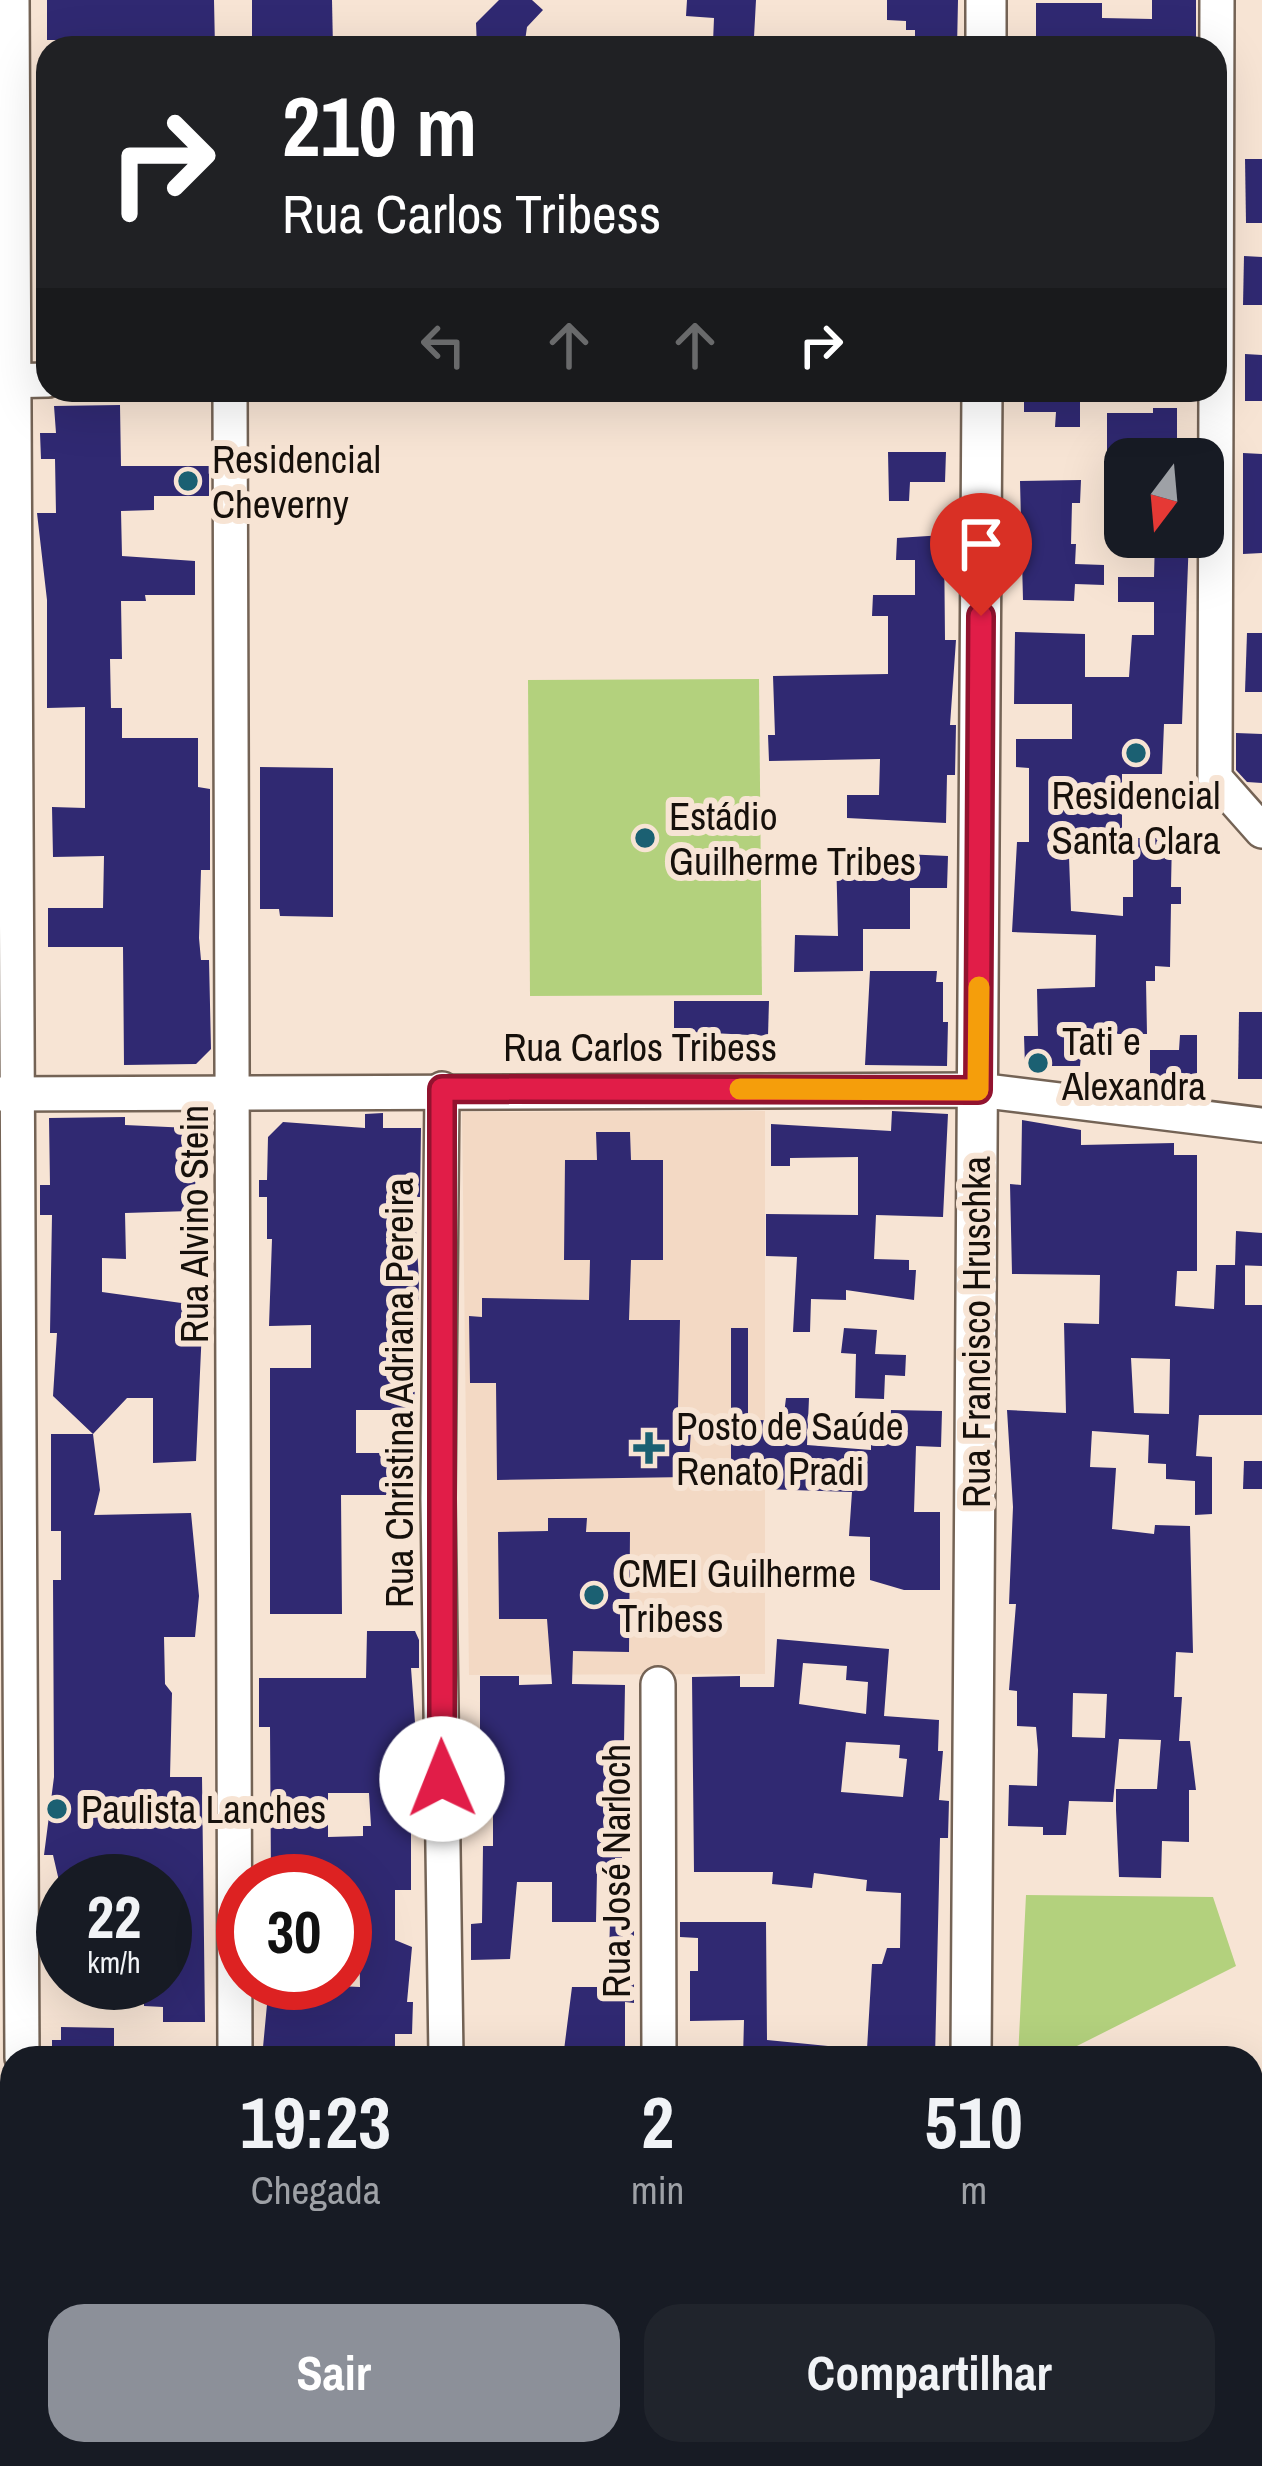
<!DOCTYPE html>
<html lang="pt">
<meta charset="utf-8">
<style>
:root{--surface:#171b24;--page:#20242c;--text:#f1f3f6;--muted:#9ea1a6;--accent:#8c9099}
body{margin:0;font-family:"Archivo Narrow",sans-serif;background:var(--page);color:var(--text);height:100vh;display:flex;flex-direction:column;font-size:45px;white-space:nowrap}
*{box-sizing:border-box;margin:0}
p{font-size:39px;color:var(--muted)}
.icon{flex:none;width:66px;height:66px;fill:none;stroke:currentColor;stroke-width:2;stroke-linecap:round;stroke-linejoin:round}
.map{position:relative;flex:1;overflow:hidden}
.details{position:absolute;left:0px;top:2046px;width:1263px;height:420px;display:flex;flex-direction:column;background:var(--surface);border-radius:36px 36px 0 0;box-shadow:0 12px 48px #0002}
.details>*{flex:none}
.guide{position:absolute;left:36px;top:36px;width:1191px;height:366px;border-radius:36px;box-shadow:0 12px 48px #0002;background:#202124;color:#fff;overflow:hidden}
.needle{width:78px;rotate:196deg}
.fabs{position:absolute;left:1104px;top:438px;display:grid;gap:24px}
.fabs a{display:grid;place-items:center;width:120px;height:120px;border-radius:24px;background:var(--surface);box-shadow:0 12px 48px #0002;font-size:60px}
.speed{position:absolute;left:36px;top:1854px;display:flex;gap:24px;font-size:60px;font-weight:700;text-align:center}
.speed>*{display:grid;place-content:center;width:156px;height:156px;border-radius:50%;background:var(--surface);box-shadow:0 12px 48px #0002;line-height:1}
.speed small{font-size:30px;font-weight:400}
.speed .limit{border:18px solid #d22;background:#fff;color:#111}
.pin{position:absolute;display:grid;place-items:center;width:102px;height:102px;color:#fff;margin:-123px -51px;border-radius:50% 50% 50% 0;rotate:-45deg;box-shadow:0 0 12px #0007}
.pin .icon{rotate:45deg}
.me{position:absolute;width:132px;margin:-66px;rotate:359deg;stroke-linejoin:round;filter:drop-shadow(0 0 9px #0008)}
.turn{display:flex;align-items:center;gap:42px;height:252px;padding:0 48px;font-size:54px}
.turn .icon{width:156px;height:156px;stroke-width:2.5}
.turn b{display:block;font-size:84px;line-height:102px}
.lanes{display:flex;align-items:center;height:114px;padding:0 48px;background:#0003;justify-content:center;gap:60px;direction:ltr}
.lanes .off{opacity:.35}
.eta{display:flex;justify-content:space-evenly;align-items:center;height:204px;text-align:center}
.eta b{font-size:72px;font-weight:800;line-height:84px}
.primary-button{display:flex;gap:24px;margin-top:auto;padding:24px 48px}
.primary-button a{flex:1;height:138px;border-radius:36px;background:var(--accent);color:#fff;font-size:48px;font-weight:800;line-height:138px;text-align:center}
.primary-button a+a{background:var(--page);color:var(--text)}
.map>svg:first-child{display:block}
.built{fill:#f3d9c4}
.green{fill:#b3d17d}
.building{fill:#302972;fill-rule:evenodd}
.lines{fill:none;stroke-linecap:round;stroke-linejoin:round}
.minor-casing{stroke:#746355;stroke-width:38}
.major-casing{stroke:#746355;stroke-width:44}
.minor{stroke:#fff;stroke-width:33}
.major{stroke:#fff;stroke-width:39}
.route-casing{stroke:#92132f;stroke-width:30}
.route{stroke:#e11d48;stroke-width:21}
.slow{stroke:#f59e0b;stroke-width:21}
.poi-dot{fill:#1b6072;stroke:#f7e4d4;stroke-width:4.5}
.labels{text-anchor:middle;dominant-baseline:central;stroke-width:12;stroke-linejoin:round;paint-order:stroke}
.poi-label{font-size:39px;fill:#16100b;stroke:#f7e4d4;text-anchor:start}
.street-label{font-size:39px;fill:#16100b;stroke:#f7e4d4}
</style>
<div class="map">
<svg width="1262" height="2466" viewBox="0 0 1262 2466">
<rect width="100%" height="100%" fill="#f7e4d4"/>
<!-- built -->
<path class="built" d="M765,1111V1674L469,1675L462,1112Z"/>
<!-- green -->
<g class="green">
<path d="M759,679L762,995L530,996L528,680Z"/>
<path d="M1026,1895L1213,1897L1236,1966L1065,2052L1068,2058H1018Z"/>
<path d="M1251,2099L1262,2100V2403L1251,2402Z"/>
</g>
<!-- building -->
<g class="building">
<path d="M47,0H214L215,48H95V40H47Z"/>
<path d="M252,0H332L333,48H252Z"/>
<path d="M499,0H532L543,10L527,27L524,48H477L476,23Z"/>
<path d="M687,0H756L754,37H747L746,44L713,42L714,18L686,16Z"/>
<path d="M887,0H958L957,48H915V30H906V21L887,20Z"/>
<path d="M1152,0H1196V48H1036V3H1102V18L1152,19Z"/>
<path d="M1245,159H1262V223H1246Z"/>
<path d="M1244,256L1262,257V305H1243Z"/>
<path d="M1245,354L1262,355V401H1245Z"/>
<path d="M1024,390H1080V427H1055L1056,412H1024Z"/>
<path d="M120,405L121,466H209V496H154V510L121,511L122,556L195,561V595H145L146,601H121L122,659H110L111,708H122V738H198V787L210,789V870H201L199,938L201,960H209L211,1049L196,1064L124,1065L123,947H48V908H103L104,856L53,857L52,807L85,808V707L47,708V600L37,513H56L55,459H41L40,433H56L54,406Z"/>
<path d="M1153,408H1177V459H1107V413H1153Z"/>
<path d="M888,452H946L945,482H910L909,501H889Z"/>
<path d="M1243,453L1262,454V553L1243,554Z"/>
<rect x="1104" y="461" width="18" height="26"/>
<path d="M1081,480L1080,503H1072L1071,544H1076L1075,564L1104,565V585L1075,584L1074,601L1023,600L1020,481Z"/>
<path d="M944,535L945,640H956L950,725H956L955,775H947L946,823L847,818V795H879L880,759L769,761L768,735H775L773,676L888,674V616H872L873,595H915V560H896L897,538Z"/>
<path d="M1155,537H1189L1182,724H1164L1162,774H1122V838H1172L1171,887H1181V904H1171L1170,967L1155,966V981H1146L1147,1034H1083L1080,1066H1025L1024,1036H1038L1037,989L1095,987L1096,935L1012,932L1017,842H1029V768L1016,767V739H1072V704H1014L1015,632L1085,634V677H1129L1132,635H1154V602H1118V577H1154ZM1069,857L1133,859V897H1123V916L1071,911Z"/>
<path d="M1247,633H1262V692H1245Z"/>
<path d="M1236,733L1262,734V783L1247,782L1236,770Z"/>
<path d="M260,767L333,768V917L280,916L279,909H260Z"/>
<path d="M836,851L948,856L947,888H910V929H863V971L794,972L795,935L838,936Z"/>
<path d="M870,971H937L936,982H943V1022H948L947,1066L865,1065Z"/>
<path d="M674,1001H769L768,1036L674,1031Z"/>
<path d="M1239,1012H1262V1079H1238Z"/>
<path d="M1180,1035H1197V1082L1150,1080V1050H1179Z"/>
<path d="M892,1111L948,1114L943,1217L876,1215L874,1259L909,1260V1270H916L914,1300L846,1290V1300L811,1299L810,1332H793L797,1257L766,1256V1214L858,1215V1157L790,1158V1166H771V1124L891,1131Z"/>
<path d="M383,1113V1128H421L420,1197H414L419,1281L414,1410H356V1453H414V1495H341L342,1614H270V1368H311V1325L269,1326L272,1239H267V1197H259V1180H267L268,1137L283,1122L365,1128V1114Z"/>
<path d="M125,1117V1125L211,1129V1170L198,1169L190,1211L125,1213L126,1259L102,1258V1292L203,1306L196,1461L153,1463V1398H127L93,1434L53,1396L57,1333H50L52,1215H40V1185H50L49,1118Z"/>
<path d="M1022,1120L1081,1130V1145L1174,1143V1155H1197V1271H1177L1175,1306L1214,1309L1216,1265H1245V1305H1262V1415H1199L1196,1456L1212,1457V1514L1195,1515V1481L1166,1479V1464L1148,1463L1149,1435L1092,1431L1090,1467L1116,1468L1112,1529L1154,1534L1155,1525L1190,1526L1193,1653L1176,1652L1174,1697H1182L1179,1741H1190L1196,1790H1189V1842L1162,1841L1161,1878L1119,1877L1116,1810V1789H1157L1161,1740L1119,1739L1113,1802L1069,1801L1066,1835H1043V1827L1008,1826L1009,1785L1037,1786L1038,1750L1036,1727L1017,1726V1691L1009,1690L1016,1604H1009L1013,1507L1007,1410L1066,1413L1064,1323L1099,1324L1100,1275L1012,1274L1010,1184L1021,1185ZM1131,1358L1170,1359L1169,1414L1134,1413ZM1073,1693L1107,1694L1105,1738L1072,1737Z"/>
<path d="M596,1132H630L631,1160H663V1260H631L629,1320H680L678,1408L679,1414H692L688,1477L497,1480L496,1383H470L469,1316L482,1317V1298L589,1300L590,1260H564L565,1160H597Z"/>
<path d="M1236,1231L1262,1233V1266L1235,1265Z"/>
<path d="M731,1328H748V1419L783,1422L786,1398H809L807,1445L871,1450V1442H890L891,1410L942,1411L941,1447L916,1446L914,1512H940V1590H904L870,1580V1537L849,1536L852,1492L731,1488Z"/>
<path d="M844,1328L877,1330L875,1354L906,1355L905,1376L885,1375L884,1399L855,1398L856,1354L841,1353Z"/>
<path d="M51,1434H93L100,1490L94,1515L191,1513L199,1596L195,1637H164L165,1684L172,1693L170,1777H202L205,2022H163V2007L144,2006V1983H165V1881H59L53,1855H44L54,1777L53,1580H61V1531H51Z"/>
<path d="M1244,1461H1262V1489H1243Z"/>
<path d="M548,1518H587L586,1532H630L629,1652L573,1651L572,1684L625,1685L622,1858H615V1873H597L596,1922H552V1882H517L510,1959L471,1960V1924L482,1923L483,1846H493V1804H480V1676H519V1685L552,1684L547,1619H499L498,1532L548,1531Z"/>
<path d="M367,1631H415L419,1640V1668H411L416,1736V1770H411V1890H395V1940L412,1947L407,2002H413L412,2034H395V2058H262L269,1983L360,1987L359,1923L345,1924V1881H271L270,1727H259V1678H366ZM328,1793H369L371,1826H363V1836L328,1837Z"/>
<path d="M777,1639L889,1649L884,1716L939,1720L938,1751H943L939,1800L949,1801L948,1838H940L935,2058H899V2053L867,2049L872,1964H882L887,1948H900L901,1893L866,1891L867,1880L814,1873L812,1888L772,1884L773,1872H694L692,1677L740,1676V1687H774ZM803,1663L847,1666L846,1680L868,1682L866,1714L799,1704ZM846,1742L900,1745L899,1758L907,1759L903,1797L841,1792Z"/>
<path d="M610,1922H634V2003L625,2002V2058H563L572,1987H608Z"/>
<path d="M680,1922H766L767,2040L828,2046L827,2058H743L744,2020L690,2021V1971H698V1938L680,1937Z"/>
<path d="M61,2027L114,2028V2058H52V2040H61Z"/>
</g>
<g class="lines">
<defs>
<g id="minor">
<path d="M12,0L22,2058"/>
<path d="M1217,0L1215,778L1262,831"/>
<path d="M0,381L48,380"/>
<path d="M230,390L235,2058"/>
<path d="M442,1089L438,1499L446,2058"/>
<path d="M0,1094L978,1090L1262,1125"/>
<path d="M658,1684L659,2058"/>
<path d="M0,2151H12"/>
<path d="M25,2454V2466"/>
<path d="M239,2454V2466"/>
<path d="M450,2454V2466"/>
<path d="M660,2454V2466"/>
</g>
<g id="major">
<path d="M986,48V0"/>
<path d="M971,2058L982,390"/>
<path d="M969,2466V2454"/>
</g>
</defs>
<!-- minor casing -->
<use href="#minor" class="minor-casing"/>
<!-- major casing -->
<use href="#major" class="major-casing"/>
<!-- minor -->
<use href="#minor" class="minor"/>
<!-- major -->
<use href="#major" class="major"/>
</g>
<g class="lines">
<defs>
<path id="route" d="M442,1779V1089L978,1090L981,616"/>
</defs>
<!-- route casing -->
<use href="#route" class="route-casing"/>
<!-- route -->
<use href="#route" class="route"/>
<!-- slow -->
<path class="slow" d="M740,1089L978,1090L979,987"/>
</g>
<!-- markers -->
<g class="poi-dot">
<circle cx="188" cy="481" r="12"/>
<circle cx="1136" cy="753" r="12"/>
<circle cx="645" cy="838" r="12"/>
<circle cx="1038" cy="1063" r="12"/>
<path d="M643 1430h12v12h12v12h-12v12h-12v-12h-12v-12h12z"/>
<circle cx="594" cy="1595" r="12"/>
<circle cx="57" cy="1809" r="12"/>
</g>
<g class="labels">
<!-- poi labels -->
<g class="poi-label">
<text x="212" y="459">Residencial<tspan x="212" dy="45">Cheverny</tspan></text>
<text x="1136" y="795" text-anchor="middle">Residencial<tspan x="1136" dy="45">Santa Clara</tspan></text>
<text x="669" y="816">Estádio<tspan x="669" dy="45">Guilherme Tribes</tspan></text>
<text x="1062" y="1041">Tati e<tspan x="1062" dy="45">Alexandra</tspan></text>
<text x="676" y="1426">Posto de Saúde<tspan x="676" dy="45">Renato Pradi</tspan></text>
<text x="618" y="1573">CMEI Guilherme<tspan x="618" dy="45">Tribess</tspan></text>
<text x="81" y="1809">Paulista Lanches</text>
</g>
<!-- street labels -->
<g class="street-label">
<text x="640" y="1047">Rua Carlos Tribess</text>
<text transform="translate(194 1224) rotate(-90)">Rua Alvino Stein</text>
<text transform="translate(976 1332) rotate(-90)">Rua Francisco Hruschka</text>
<text transform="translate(399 1393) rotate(-90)">Rua Christina Adriana Pereira</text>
<text transform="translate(616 1871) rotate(-90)">Rua José Narloch</text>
</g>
</g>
</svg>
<div class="fabs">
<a><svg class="needle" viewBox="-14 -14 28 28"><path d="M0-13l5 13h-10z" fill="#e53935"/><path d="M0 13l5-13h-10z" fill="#9ea1a6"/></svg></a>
</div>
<div class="speed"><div>22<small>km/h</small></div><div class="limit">30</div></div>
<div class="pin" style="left:981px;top:616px;background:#d93025"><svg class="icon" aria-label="arrive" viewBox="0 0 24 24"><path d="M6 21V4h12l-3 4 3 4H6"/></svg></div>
<svg class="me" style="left:442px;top:1779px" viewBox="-20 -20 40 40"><circle r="19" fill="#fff"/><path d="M0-13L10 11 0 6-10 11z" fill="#e11d48"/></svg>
<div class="guide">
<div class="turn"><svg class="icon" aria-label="right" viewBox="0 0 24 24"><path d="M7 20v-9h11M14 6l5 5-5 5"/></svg><div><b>210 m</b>Rua Carlos Tribess</div></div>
<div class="lanes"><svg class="icon off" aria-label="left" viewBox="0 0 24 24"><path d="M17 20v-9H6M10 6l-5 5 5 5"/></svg><svg class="icon off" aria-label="ahead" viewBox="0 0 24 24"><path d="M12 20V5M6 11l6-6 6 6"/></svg><svg class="icon off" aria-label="ahead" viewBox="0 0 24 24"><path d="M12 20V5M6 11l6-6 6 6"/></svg><svg class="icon" aria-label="right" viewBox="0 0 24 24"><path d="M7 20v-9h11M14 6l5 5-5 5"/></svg></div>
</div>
<section class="details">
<div class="eta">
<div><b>19:23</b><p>Chegada</p></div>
<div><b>2</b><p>min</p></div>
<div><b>510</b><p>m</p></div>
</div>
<div class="primary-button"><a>Sair</a><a>Compartilhar</a></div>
</section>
</div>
